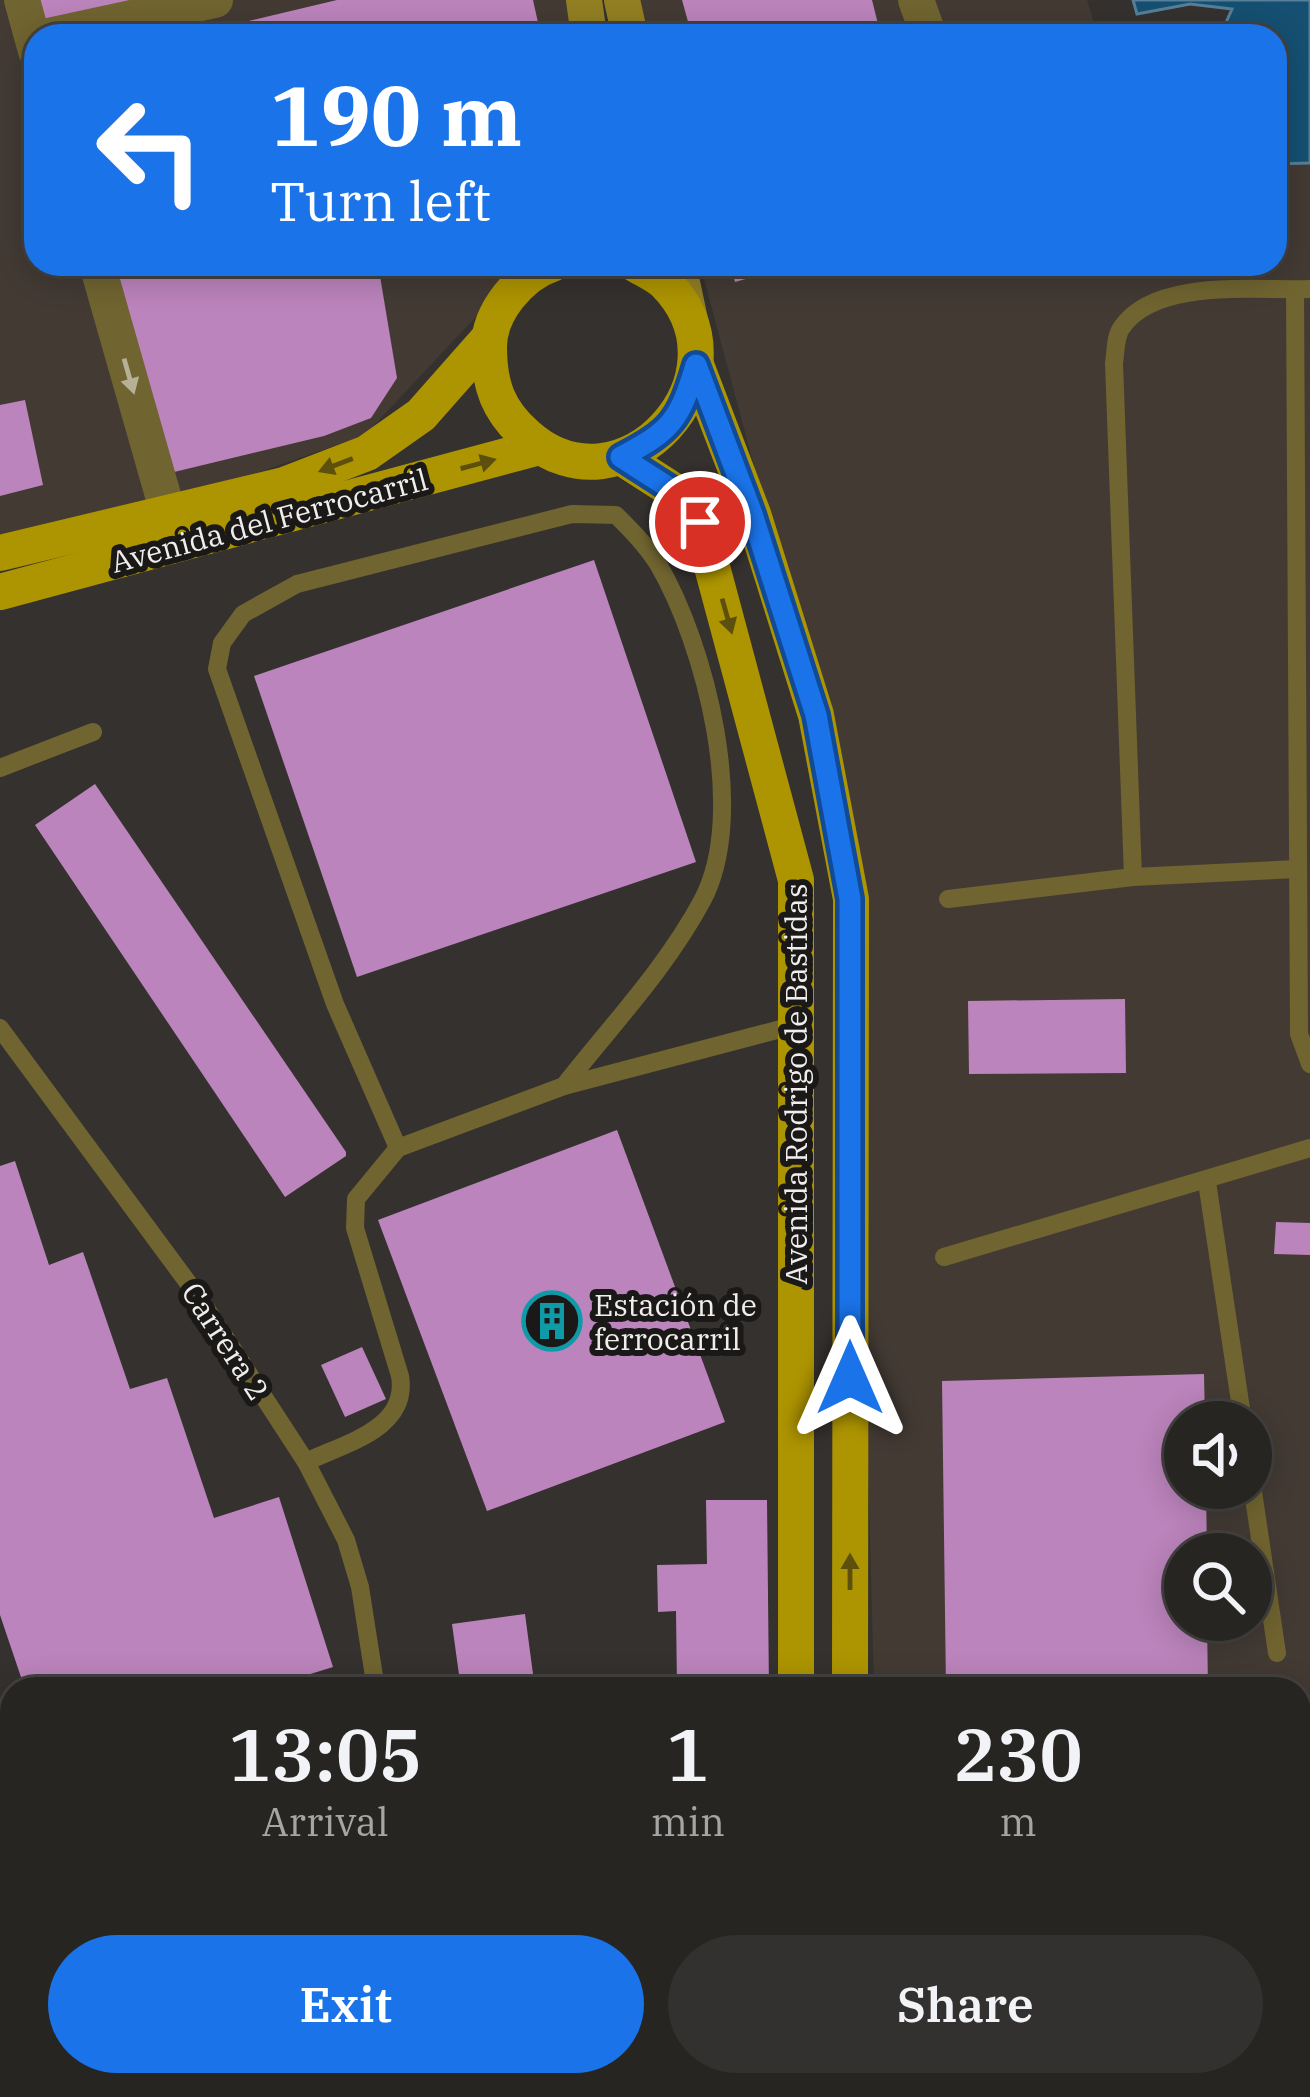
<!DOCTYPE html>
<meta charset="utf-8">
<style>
:root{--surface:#272522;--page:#33312f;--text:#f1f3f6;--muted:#a4a5a5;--line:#434240;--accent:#1a73e8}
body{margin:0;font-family:"IBM Plex Serif",serif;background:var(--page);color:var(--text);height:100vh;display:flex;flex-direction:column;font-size:45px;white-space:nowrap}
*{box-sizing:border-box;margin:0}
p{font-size:39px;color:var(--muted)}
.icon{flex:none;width:66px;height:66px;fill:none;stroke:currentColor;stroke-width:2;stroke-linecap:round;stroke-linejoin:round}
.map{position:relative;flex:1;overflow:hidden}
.panel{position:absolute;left:0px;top:1677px;width:1311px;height:420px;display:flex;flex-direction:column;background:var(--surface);border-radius:36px 36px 0 0;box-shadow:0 6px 30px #0003,0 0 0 3px var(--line)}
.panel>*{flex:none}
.top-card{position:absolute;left:24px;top:24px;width:1263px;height:252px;border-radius:36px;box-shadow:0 6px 30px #0003,0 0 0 3px var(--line);background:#1a73e8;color:#fff;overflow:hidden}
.controls{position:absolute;left:1164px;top:1401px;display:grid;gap:24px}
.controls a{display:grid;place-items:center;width:108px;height:108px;border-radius:50%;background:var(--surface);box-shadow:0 6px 30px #0003,0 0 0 3px var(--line);font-size:60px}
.pin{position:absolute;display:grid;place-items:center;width:102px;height:102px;color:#fff;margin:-51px;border:6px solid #fff;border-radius:50%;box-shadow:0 3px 12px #0007}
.me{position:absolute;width:132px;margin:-66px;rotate:0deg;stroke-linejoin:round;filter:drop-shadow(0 0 9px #0008)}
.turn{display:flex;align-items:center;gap:42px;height:252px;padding:0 48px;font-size:54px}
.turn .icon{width:156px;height:156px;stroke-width:2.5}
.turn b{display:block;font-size:84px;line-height:102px}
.eta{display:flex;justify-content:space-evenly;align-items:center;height:204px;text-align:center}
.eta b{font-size:72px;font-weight:600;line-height:84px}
.cta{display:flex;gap:24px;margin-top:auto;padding:24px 48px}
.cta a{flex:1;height:138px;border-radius:72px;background:var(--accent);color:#fff;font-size:48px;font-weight:600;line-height:138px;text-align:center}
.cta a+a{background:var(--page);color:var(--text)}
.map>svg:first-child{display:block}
.built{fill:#433a34;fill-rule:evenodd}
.water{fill:#155072;stroke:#577f97;stroke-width:3}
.building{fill:#bb84bc}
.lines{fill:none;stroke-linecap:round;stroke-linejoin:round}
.lane{stroke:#706430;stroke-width:18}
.street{stroke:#706430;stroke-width:36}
.secondary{stroke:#927f23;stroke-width:36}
.primary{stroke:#ad9401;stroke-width:36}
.oneway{fill:#b6b097}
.oneway2{fill:#5d500e}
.route-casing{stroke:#114b97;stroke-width:30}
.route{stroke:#1a73e8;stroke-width:21}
.labels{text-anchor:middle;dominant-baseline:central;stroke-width:12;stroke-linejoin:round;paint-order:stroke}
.street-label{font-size:30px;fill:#f0eeec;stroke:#1b1918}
.poi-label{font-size:30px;fill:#f0eeec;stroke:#1b1918;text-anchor:start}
</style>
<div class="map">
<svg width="1310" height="2097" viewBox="0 0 1310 2097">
<rect width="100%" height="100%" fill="#34312e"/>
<!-- built -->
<g class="built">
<path d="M0,0H585L580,36H36V264H507L487,305L365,435L154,509L0,543Z"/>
<path d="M627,0H1087L1098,36H637Z"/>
<path d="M1310,163V2097H989L974,2085H1299V1689H874L851,829L700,264H1275V164ZM1185,1422H1251V1488H1185ZM1185,1554H1251V1620H1185Z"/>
</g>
<!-- water -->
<path class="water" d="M1133,0H1310V163L1275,164V36H1220L1232,9L1190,4L1137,14Z"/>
<!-- building -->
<g class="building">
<path d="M31,0H129L130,4L39,31Z"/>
<path d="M337,0H533L541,36H185Z"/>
<path d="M682,0H872L881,36H692Z"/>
<path d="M110,264H378L397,378L371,418L324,436L170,473Z"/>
<path d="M731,264H793L794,265L735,282Z"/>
<path d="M25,400L43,485L0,496V405Z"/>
<path d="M594,560L696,862L357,977L254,676Z"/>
<path d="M95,784L346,1152V1156L285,1197L35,825Z"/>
<path d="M1125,999L1126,1073L969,1074L968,1001Z"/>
<path d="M617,1130L725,1422L487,1511L378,1220Z"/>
<path d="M15,1161L49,1265L83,1252L130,1389L167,1378L214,1518L279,1497L333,1667L262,1689H25L0,1615V1166Z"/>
<path d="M1276,1222L1310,1223V1255L1274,1254Z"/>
<path d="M362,1347L386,1399L345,1417L321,1365Z"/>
<path d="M1204,1374L1205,1422H1185V1488H1206L1207,1554H1185V1620H1207L1208,1689H946L942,1381Z"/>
<path d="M706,1500H767L769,1689H677L676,1611L658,1612L657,1565L707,1564Z"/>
<path d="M525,1614L535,1689H461L452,1624Z"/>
<path d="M1299,1716H1310V1769L1299,1770Z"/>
<rect x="1299" y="1820" width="11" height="53"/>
<path d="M1299,2031H1310V2076L1299,2077Z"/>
<path d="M1113,2085H1189L1188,2097H1113Z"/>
</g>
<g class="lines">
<!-- lane -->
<g class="lane">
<path d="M1295,290L1299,1034L1310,1064"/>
<path d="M0,768L93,732"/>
<path d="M1133,877L1114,363C1116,351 1115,336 1122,327C1156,278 1255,291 1310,289"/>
<path d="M948,899L1133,877L1298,869"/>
<path d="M0,1028L200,1299L306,1462L346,1540L360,1587L376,1689"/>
<path d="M398,1148L335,1004L217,669L222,643L243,614L297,584L572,514L616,515C631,530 646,545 658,564C705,644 749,814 702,901C666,968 611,1026 564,1086"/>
<path d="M1207,1182L1243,1422"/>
<path d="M944,1257L1310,1148"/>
<path d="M306,1462C345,1443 409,1429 400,1376L355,1228L356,1199L398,1148L564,1086L796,1025"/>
<path d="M1251,1478L1277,1653"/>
<path d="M1299,1999L1310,2000"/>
<path d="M0,2010L12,2006"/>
<path d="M130,2085L135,2097"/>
<path d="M284,2085L286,2097"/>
<path d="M856,2085L892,2097"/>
</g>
<!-- street -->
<g class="street">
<path d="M22,0L36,51"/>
<path d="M916,0L929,36"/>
<path d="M48,36L215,0"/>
<path d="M97,264L168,513"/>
</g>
<!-- secondary -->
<g class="secondary">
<path d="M584,0L589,36"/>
<path d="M622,0L630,36"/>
<path d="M678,264L690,320"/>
</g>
<!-- primary -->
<g class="primary">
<path d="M552,264C520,275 489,312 489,347C489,385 498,411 527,436C622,521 756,376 666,284C659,276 645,270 635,264"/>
<path d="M696,365L753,514L816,715L851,899L850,1689"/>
<path d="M621,457L674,491L700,522L796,880V1689"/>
<path d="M0,553L284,485L367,453L421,415L489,338"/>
<path d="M0,592L539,447"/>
<path d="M502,2097L510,2085"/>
<path d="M609,2097L642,2085"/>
</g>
</g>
<!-- one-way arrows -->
<defs><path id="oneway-solid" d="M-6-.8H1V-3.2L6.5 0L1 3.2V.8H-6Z" transform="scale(3)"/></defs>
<use class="oneway" href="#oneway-solid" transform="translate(129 376) rotate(74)"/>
<g class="oneway2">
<use href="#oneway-solid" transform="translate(478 464) rotate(-15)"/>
<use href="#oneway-solid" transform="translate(336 465) rotate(159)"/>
<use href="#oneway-solid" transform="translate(727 616) rotate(74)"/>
<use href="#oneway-solid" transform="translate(850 1572) rotate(-90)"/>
</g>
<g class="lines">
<defs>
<path id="route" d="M700,522L674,491L621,457C671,431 680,420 696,365L752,514L816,715L850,899V1378"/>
</defs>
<!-- route casing -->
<use href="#route" class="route-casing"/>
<!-- route -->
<use href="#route" class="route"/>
</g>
<!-- icons -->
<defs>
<symbol id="building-ring" viewBox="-11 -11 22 22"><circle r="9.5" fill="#1b1918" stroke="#0f9aa8" stroke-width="1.5"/><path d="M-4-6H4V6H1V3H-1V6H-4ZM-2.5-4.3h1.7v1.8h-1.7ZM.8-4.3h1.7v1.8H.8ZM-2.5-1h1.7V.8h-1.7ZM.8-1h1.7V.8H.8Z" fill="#0f9aa8"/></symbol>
</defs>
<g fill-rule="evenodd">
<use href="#building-ring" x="519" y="1288" width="66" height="66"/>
</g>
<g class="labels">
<!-- street labels -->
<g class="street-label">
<text transform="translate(269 520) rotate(-15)">Avenida del Ferrocarril</text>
<text transform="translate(795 1084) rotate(-90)">Avenida Rodrigo de Bastidas</text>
<text transform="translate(226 1341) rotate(57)">Carrera 2</text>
</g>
<!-- poi labels -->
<g class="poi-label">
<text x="594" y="1304">Estación de<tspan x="594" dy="34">ferrocarril</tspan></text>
</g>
</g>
</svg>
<div class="controls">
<a><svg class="icon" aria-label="sound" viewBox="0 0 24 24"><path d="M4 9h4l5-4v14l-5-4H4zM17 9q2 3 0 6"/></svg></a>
<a><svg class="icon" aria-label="search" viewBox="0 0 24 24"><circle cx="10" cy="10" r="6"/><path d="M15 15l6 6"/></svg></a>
</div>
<div class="pin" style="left:700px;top:522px;background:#d93025"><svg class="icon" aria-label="arrive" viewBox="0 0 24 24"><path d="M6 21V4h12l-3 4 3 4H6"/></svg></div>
<svg class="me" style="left:850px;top:1378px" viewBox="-20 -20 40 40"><path d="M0-17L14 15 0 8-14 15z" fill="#1a73e8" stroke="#fff" stroke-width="4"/></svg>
<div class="top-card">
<div class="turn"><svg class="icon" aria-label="left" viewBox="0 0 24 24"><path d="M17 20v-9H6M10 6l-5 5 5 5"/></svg><div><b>190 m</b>Turn left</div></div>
</div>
<section class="panel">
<div class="eta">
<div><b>13:05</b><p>Arrival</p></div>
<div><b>1</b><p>min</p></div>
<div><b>230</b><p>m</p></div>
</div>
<div class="cta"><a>Exit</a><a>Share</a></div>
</section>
</div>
